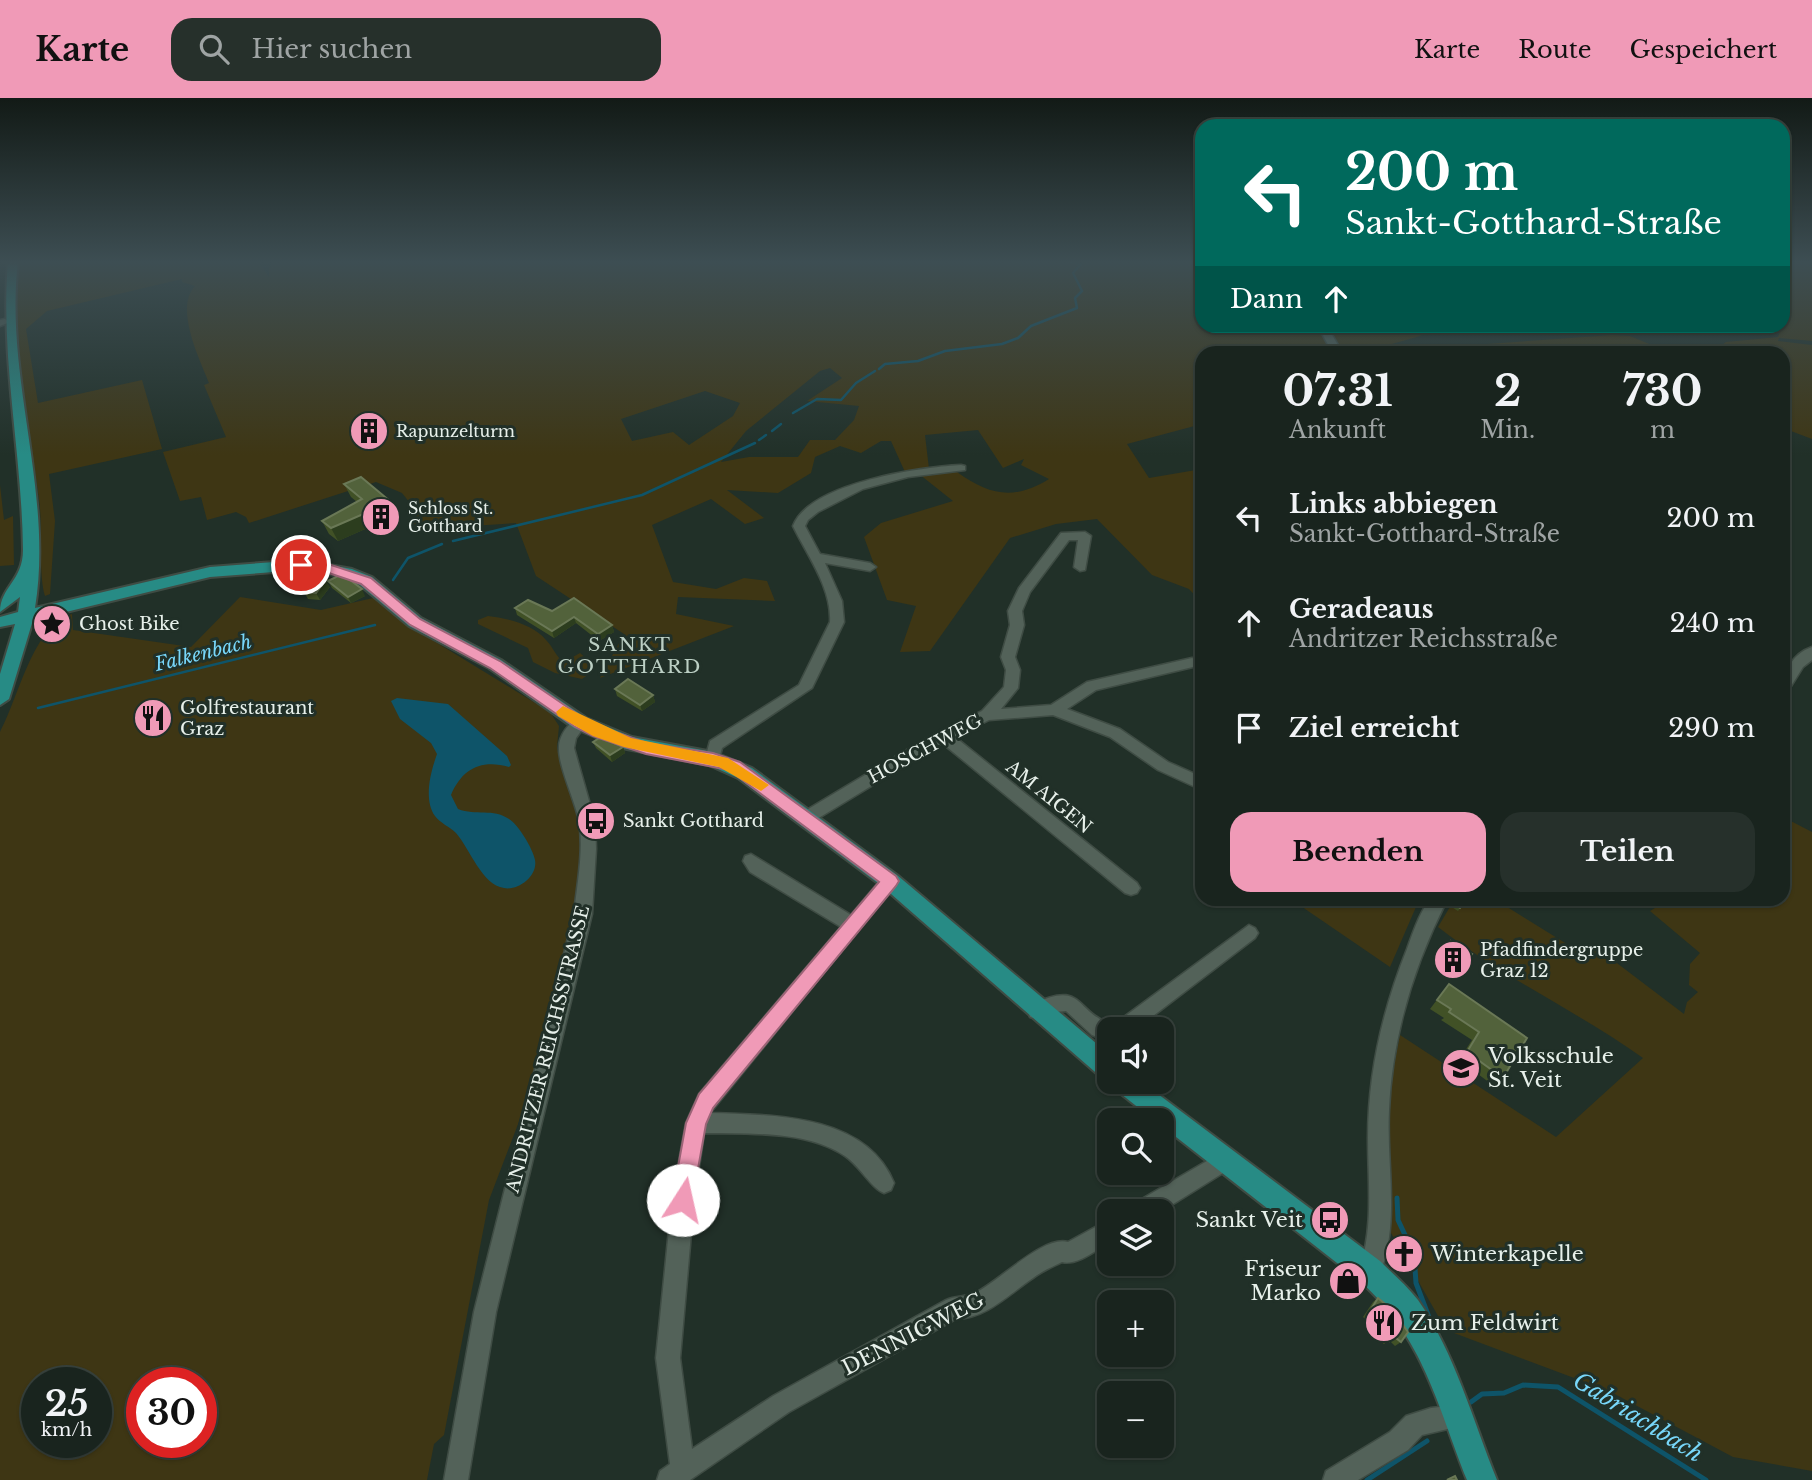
<!DOCTYPE html>
<html lang="de">
<meta charset="utf-8">
<style>
:root{--surface:#19241e;--page:#26302b;--text:#f1f3f6;--muted:#9fa4a4;--line:#37413c;--accent:#f09ab7}
body{margin:0;font-family:"Libre Baskerville",serif;background:var(--page);color:var(--text);height:100vh;display:flex;flex-direction:column;font-size:26px;white-space:nowrap}
*{box-sizing:border-box;margin:0}
p{font-size:23px;color:var(--muted)}
.icon{flex:none;width:38px;height:38px;fill:none;stroke:currentColor;stroke-width:2;stroke-linecap:round;stroke-linejoin:round}
.map{position:relative;flex:1;overflow:hidden}
.sheet{position:absolute;left:1195px;top:248px;width:595px;height:560px;display:flex;flex-direction:column;background:var(--surface);border-radius:21px;box-shadow:0 2px 5px #0004,0 0 0 2px var(--line)}
.sheet>*{flex:none}
.hud{position:absolute;left:1195px;top:21px;width:595px;height:214px;border-radius:21px;box-shadow:0 2px 5px #0004,0 0 0 2px var(--line);background:#00695c;color:#fff;overflow:hidden}
.tools{position:absolute;left:1097px;top:919px;display:grid;gap:14px}
.tools a{display:grid;place-items:center;width:77px;height:77px;border-radius:14px;background:var(--surface);box-shadow:0 2px 5px #0004,0 0 0 2px var(--line);font-size:35px}
.speed{position:absolute;left:21px;top:1269px;display:flex;gap:14px;font-size:35px;font-weight:700;text-align:center}
.speed>*{display:grid;place-content:center;width:91px;height:91px;border-radius:50%;background:var(--surface);box-shadow:0 2px 5px #0004,0 0 0 2px var(--line);line-height:1}
.speed small{font-size:18px;font-weight:400}
.speed .limit{border:10px solid #d22;background:#fff;color:#111}
.pin{position:absolute;display:grid;place-items:center;width:60px;height:60px;color:#fff;margin:-30px;border:4px solid #fff;border-radius:50%;box-shadow:0 2px 7px #0007}
.me{position:absolute;width:77px;margin:-38px;rotate:10deg;stroke-linejoin:round;filter:drop-shadow(0 0 5px #0008)}
.turn{display:flex;align-items:center;gap:24px;height:147px;padding:0 35px;font-size:32px}
.turn .icon{width:91px;height:91px;stroke-width:2.5}
.turn b{display:block;font-size:49px;line-height:60px}
.then{display:flex;align-items:center;height:66px;padding:0 35px;background:#0003;gap:14px;font-size:26px}
.eta{display:flex;justify-content:space-evenly;align-items:center;height:119px;text-align:center}
.eta b{font-size:42px;font-weight:800;line-height:49px}
.button{display:flex;gap:14px;margin-top:auto;padding:14px 35px}
.button a{flex:1;height:80px;border-radius:21px;background:var(--accent);color:#111;font-size:28px;font-weight:800;line-height:80px;text-align:center}
.button a+a{background:var(--page);color:var(--text)}
ul{padding:0;list-style:none}
li{display:flex;align-items:center;gap:21px;height:105px;padding:0 35px}
li div{flex:1}
li b{display:block;font-size:26px}
li em{font-style:normal}
header{display:flex;align-items:center;gap:42px;box-sizing:border-box;height:98px;padding:0 35px;background:var(--accent);color:#111}
header strong{font-size:33px}
nav{display:flex;gap:38px;margin-inline-start:auto;font-size:24px}
.search{width:490px;height:63px;background:var(--page);display:flex;align-items:center;gap:18px;box-sizing:border-box;padding:0 24px;border-radius:21px;color:var(--muted);font-size:26px}
.map>svg:first-child{display:block}
.green{fill:#3e3614;fill-rule:evenodd}
.water{fill:#0e5469}
.lines{fill:none;stroke-linecap:round;stroke-linejoin:round}
.stream-far1{stroke:#0e5469;stroke-width:2.5}
.stream{stroke:#0e5469;stroke-width:5}
.minor-casing{stroke:#3f4c44;stroke-width:3}
.major-casing{stroke:#3f4c44;stroke-width:4}
.minor{fill:#536259;fill-rule:evenodd}
.major{fill:#278b85;fill-rule:evenodd}
.wall{fill:#415126}
.shaded-wall{fill:#2c3d1e}
.building{fill:#52623b;stroke:#6a7856;stroke-width:2}
.route{fill:#f09ab7;stroke:#9c6477;stroke-width:2}
.slow{fill:#f59e0b}
.labels{text-anchor:middle;dominant-baseline:central;stroke-width:6;stroke-linejoin:round;paint-order:stroke}
.far-poi-label{font-size:16px;fill:#e7f0ea;stroke:#213028;text-anchor:start}
.poi-label{font-size:18px;fill:#e7f0ea;stroke:#213028;text-anchor:start}
.street-label{font-size:18px;fill:#e7f0ea;stroke:#213028}
.neighbourhood-label{font-size:19px;letter-spacing:2px;fill:#bccfc4;stroke:#213028}
.water-label{font-size:19px;font-style:italic;fill:#78d7fa;stroke:#213028}
.near-poi-label{font-size:21px;fill:#e7f0ea;stroke:#213028;text-anchor:start}
.near-street-label{font-size:21px;fill:#e7f0ea;stroke:#213028}
.near-water-label{font-size:23px;font-style:italic;fill:#78d7fa;stroke:#213028}
</style>
<header>
<strong>Karte</strong>
<div class="search"><svg class="icon" aria-label="search" viewBox="0 0 24 24"><circle cx="10" cy="10" r="6"/><path d="M15 15l6 6"/></svg>Hier suchen</div>
<nav><a>Karte</a><a>Route</a><a>Gespeichert</a></nav>
</header>
<div class="map">
<svg width="1812" height="1382" viewBox="0 0 1812 1382">
<rect width="100%" height="100%" fill="#213028"/>
<!-- green -->
<g class="green">
<path d="M21,163H258L269,179V170L274,163H1202V228H1444L1417,239L1359,255L1202,256V326L1127,346L1149,380L1202,371V505L1189,491L1152,477L1097,421L1056,426L1010,440L930,553L900,554L916,508L887,502L864,439L881,425L953,403L919,376L957,374C989,397 1014,403 1049,381L1021,367L1024,361L1003,370L978,332L925,337L929,371L905,374L891,343H881L861,355L840,348L815,359L811,375L778,395L727,392L764,420L745,426L711,401L652,427L673,484L716,491L744,480L767,483L775,503L678,499L676,516L734,528L600,580L624,536L536,478L516,425L411,432L414,410L402,395L376,384L249,425L246,419L236,414L207,422L201,399L180,403L163,354L226,339L204,287L209,285C200,262 174,210 195,188L182,184V181L47,213L26,231L38,305L142,282L162,351L49,376L55,423L50,496L45,498C38,475 43,428 39,402C30,323 1,242 21,163ZM830,270L842,280L807,303L859,308L854,322L835,342H810L798,359H749L721,364L746,333L820,273ZM705,293L740,305L733,318L689,347L673,334L632,343L621,321Z"/>
<path d="M1783,163H1812V243L1779,240L1778,243L1812,247V341L1783,330V256L1719,255L1711,250H1718L1726,244L1778,239L1781,231L1768,228H1783Z"/>
<path d="M1612,237L1630,238L1666,253L1663,256H1468L1465,252L1473,247Z"/>
<path d="M0,387L4,422L13,418L14,467L0,468Z"/>
<path d="M240,499L321,512L373,500L411,529L550,614L559,628L557,649L560,664L578,711L583,755L575,820L533,987L489,1102L444,1337L434,1346L427,1382H0V634C19,599 33,527 72,516L73,532L191,549ZM37,1284H96V1344H37ZM142,1284H201V1344H142Z"/>
<path d="M488,518C507,520 534,527 546,542C554,550 555,558 564,564L580,555L588,562L589,576L582,581L555,575L533,564L528,550L478,526V522Z"/>
<path d="M1783,719L1812,734V1373L1733,1359L1609,1293L1446,1232L1391,1135L1389,993L1400,937L1556,1039L1643,960C1577,913 1502,879 1438,829L1454,802H1496L1570,848L1601,853L1684,916L1687,904L1698,894L1689,887L1690,866L1700,855L1650,813L1668,802H1783Z"/>
<path d="M1292,802H1419L1390,869Z"/>
</g>
<!-- water -->
<path class="water" d="M397,600L448,606L507,658L511,667L509,669C481,661 462,671 451,697L458,711C476,718 493,710 509,721C518,726 533,751 535,762C538,778 518,793 504,790C482,787 470,751 456,735C450,729 440,725 435,718C423,701 431,673 437,656L431,645L400,621L391,603Z"/>
<g class="lines">
<!-- stream-far1 -->
<g class="stream-far1">
<path d="M879,271L885,266L918,263L945,253L1002,246L1018,240L1031,228L1077,210L1075,200L1082,193L1073,175L1081,166L1067,163"/>
<path d="M793,315L817,301L841,302L856,285L875,273"/>
<path d="M772,333L781,326"/>
<path d="M759,342L766,337"/>
<path d="M453,443L642,397L755,345"/>
<path d="M393,482L408,460L442,446"/>
<path d="M38,610L375,527"/>
</g>
<!-- stream -->
<g class="stream">
<path d="M1397,1100L1398,1122L1414,1156L1416,1185L1430,1222"/>
<path d="M1471,1304L1482,1296L1504,1295L1523,1287L1558,1289L1706,1382"/>
<path d="M1367,1382L1427,1343"/>
</g>
<defs>
<g id="minor">
<path d="M0,222L5,221L10,224L0,228Z"/>
<path d="M1318,228H1327L1343,256H1333Z"/>
<path d="M961,367L965,368V372L908,379L863,391L818,414L808,422L805,428L820,456L870,465L876,469L870,473L825,465L842,503L844,524L812,590L722,650L718,665H708L705,661L710,643L799,587L830,524C832,490 807,457 793,428C809,385 921,369 961,367Z"/>
<path d="M1085,434L1091,438L1085,472L1080,473L1074,469L1078,442H1069L1030,494L1022,513L1024,527L1015,559L1020,572L1018,590L1001,611L1051,607L1087,584L1192,560L1197,562L1199,565L1197,568L1096,592L1067,611L1120,631L1168,664L1202,679V692L1158,672L1110,639L1053,617L989,622L955,639L1137,785L1140,790L1137,795L1131,797L1125,795L942,645L812,724H800L798,720L800,716L930,638L982,613L1004,589L1006,572L1001,559L1010,527L1008,513L1019,490L1061,435Z"/>
<path d="M1812,549V562L1803,569L1788,593L1783,594C1783,574 1792,556 1812,549Z"/>
<path d="M580,620L587,625L576,640L574,650L595,724L596,751L592,816L496,1214L468,1382H444L474,1214L574,816C577,786 584,753 579,723C575,702 558,668 559,649C559,638 569,623 580,620Z"/>
<path d="M751,756L851,817L884,778L890,776L896,778L898,783L710,1015C773,1017 866,1016 894,1085L891,1092L884,1095C871,1090 860,1068 845,1058C806,1032 749,1036 704,1035L694,1102L680,1260L692,1351L773,1298L946,1202C955,1198 964,1199 973,1196C997,1186 1042,1137 1068,1144L1110,1121V1144C1096,1152 1077,1168 1062,1164C1052,1169 1042,1173 1033,1180C1009,1196 987,1220 956,1221L789,1314L690,1382H657L660,1373L670,1366L656,1260L672,1102L686,1025L699,996L841,829L750,774L743,763L745,758Z"/>
<path d="M1429,802H1447C1414,867 1392,939 1389,1012C1386,1069 1401,1126 1378,1181L1370,1184L1362,1181L1359,1173C1374,1129 1368,1085 1368,1040C1368,974 1383,911 1407,851C1413,834 1419,817 1429,802Z"/>
<path d="M1249,827L1255,830L1258,835L1255,840L1136,931H1110V944L1092,937L1066,913L1054,914L1037,921L1030,919L1028,913L1030,907C1086,881 1072,913 1113,927Z"/>
<path d="M1224,1053L1231,1056L1234,1063L1231,1070L1162,1113H1132L1135,1105Z"/>
<path d="M1457,1307L1465,1311L1469,1319L1465,1327L1422,1337L1408,1352L1358,1382H1323L1326,1373L1390,1334L1406,1318L1431,1310Z"/>
</g>
<g id="major">
<path d="M8,163H18C4,279 54,395 35,510L210,469L301,462L352,471L372,479L421,520L501,562L586,620L632,639L713,654L752,670L897,777L1110,957V983L1102,980L883,789L738,680L709,667L622,650L574,630L489,570L409,528L360,487L342,478L301,472L210,479L33,522L9,601L0,607V576L15,526L0,529V519L18,514L20,499L0,514C0,489 23,483 23,452C22,355 0,260 8,163Z"/>
<path d="M1112,984H1142L1380,1163C1393,1176 1407,1188 1418,1202C1455,1255 1473,1323 1497,1382H1467C1436,1304 1424,1241 1360,1183L1162,1028V1022H1154L1116,992Z"/>
</g>
</defs>
<!-- minor casing -->
<use href="#minor" class="minor-casing"/>
<!-- major casing -->
<use href="#major" class="major-casing"/>
<!-- minor -->
<use href="#minor" class="minor"/>
<!-- major -->
<use href="#major" class="major"/>
</g>
<!-- wall -->
<g class="wall">
<path d="M344,386L391,404L397,417L338,443L329,436L322,423L357,404L351,399Z"/>
<path d="M328,483L365,498L351,505L332,490Z"/>
<path d="M330,489L320,502L308,501L304,494Z"/>
<path d="M515,510L552,513L612,527L614,534L599,543L576,525L554,540L517,517Z"/>
<path d="M615,591L653,597L655,604L642,613L617,598Z"/>
<path d="M593,644L623,649L625,655L612,664L596,650Z"/>
<path d="M1455,802H1467L1458,813L1450,808Z"/>
<path d="M1451,843L1464,868L1459,874L1438,861Z"/>
<path d="M1449,886L1527,940L1503,980L1494,988L1459,962L1472,942L1441,922L1444,920L1430,911Z"/>
<path d="M1347,1169L1354,1196L1349,1200L1334,1186L1343,1173Z"/>
<path d="M1378,1200L1401,1244L1395,1248L1389,1242L1384,1246L1375,1239L1379,1233L1363,1219L1373,1204Z"/>
</g>
<!-- shaded-wall -->
<g class="shaded-wall">
<path d="M391,404L397,417L338,443L331,430Z"/>
<path d="M326,482L330,489L320,502L316,495Z"/>
<path d="M362,491L365,498L351,505L348,499Z"/>
<path d="M574,519L576,525L554,540L552,533Z"/>
<path d="M612,527L614,534L599,543L598,536Z"/>
<path d="M653,597L655,604L642,613L640,607Z"/>
<path d="M623,649L625,655L612,664L610,657Z"/>
</g>
<!-- building -->
<g class="building">
<path d="M361,379L391,404L331,430L322,423L362,401L344,386Z"/>
<path d="M342,476L362,491L348,499L328,483Z"/>
<path d="M313,482H326L316,495L304,494Z"/>
<path d="M574,500L612,527L598,536L574,519L552,533L515,510L528,502L552,513Z"/>
<path d="M628,581L653,597L640,607L615,591Z"/>
<path d="M601,639L623,649L610,657L593,644Z"/>
<path d="M1455,802H1467L1460,810L1453,805Z"/>
<path d="M1451,843L1472,856L1464,868L1443,856Z"/>
<path d="M1449,886L1527,940L1503,980L1467,954L1479,934L1449,914L1451,911L1437,902Z"/>
<path d="M1347,1169L1363,1182L1354,1196L1338,1183Z"/>
<path d="M1378,1200L1391,1211L1408,1234L1401,1244L1392,1237L1389,1243L1381,1236L1384,1230L1368,1216Z"/>
<path d="M1455,1378L1457,1382H1447Z"/>
</g>
<!-- sky -->
<linearGradient id="sky" x2="0" y2="1"><stop stop-color="#121a16"/><stop offset="0.46" stop-color="#3d4e53"/><stop offset="1" stop-color="#3d4e53" stop-opacity="0"/></linearGradient>
<rect width="1812" height="357" fill="url(#sky)"/>
<!-- route -->
<path class="route" d="M301,463L322,464L371,480L420,521L500,563L585,621L604,630L647,645L713,655L740,664L896,778L899,783L896,788L713,1010L706,1026L691,1110L683,1113L675,1110L672,1102L686,1025L699,996L879,784L729,672L646,656L593,638L575,629L490,570L410,527L361,486L320,472L296,469V464Z"/>
<!-- slow -->
<path class="slow" d="M563,608L631,640L728,660L769,687L761,693L719,669L624,649L593,638L558,618L556,614Z"/>
<!-- icons -->
<defs>
<symbol id="building-disc" viewBox="-11 -11 22 22"><circle r="9.5" fill="#f09ab7" stroke="#213028"/><path d="M-4-6H4V6H1V3H-1V6H-4ZM-2.5-4.3h1.7v1.8h-1.7ZM.8-4.3h1.7v1.8H.8ZM-2.5-1h1.7V.8h-1.7ZM.8-1h1.7V.8H.8Z" fill="#111"/></symbol>
<symbol id="sight-disc" viewBox="-11 -11 22 22"><circle r="9.5" fill="#f09ab7" stroke="#213028"/><path d="M0-6L1.8-2.2L6-1.7L2.9 1.2L3.7 5.4L0 3.3L-3.7 5.4L-2.9 1.2L-6-1.7L-1.8-2.2Z" fill="#111"/></symbol>
<symbol id="restaurant-disc" viewBox="-11 -11 22 22"><circle r="9.5" fill="#f09ab7" stroke="#213028"/><path d="M-5-6h1v4h1v-4h1v4h1v-4h1v5L-1.5 .5V6h-2V.5L-5-1ZM5-6V6H3V1.5H1.5Q1.5-4 5-6Z" fill="#111"/></symbol>
<symbol id="bus-disc" viewBox="-11 -11 22 22"><circle r="9.5" fill="#f09ab7" stroke="#213028"/><path d="M-5-6H5V4H4V6H2V4H-2V6H-4V4H-5ZM-3.5-4V0h7V-4ZM-3.5 1.2v1.5H-2V1.2ZM2 1.2v1.5H3.5V1.2Z" fill="#111"/></symbol>
<symbol id="school-disc" viewBox="-11 -11 22 22"><circle r="9.5" fill="#f09ab7" stroke="#213028"/><path d="M0-5L7-2L0 1L-7-2ZM-4 1L0 2.5L4 1V4Q0 6-4 4Z" fill="#111"/></symbol>
<symbol id="church-disc" viewBox="-11 -11 22 22"><circle r="9.5" fill="#f09ab7" stroke="#213028"/><path d="M-1.2-6h2.4v3.5h3.3v2.4h-3.3V6h-2.4V-.1h-3.3v-2.4h3.3Z" fill="#111"/></symbol>
<symbol id="shop-disc" viewBox="-11 -11 22 22"><circle r="9.5" fill="#f09ab7" stroke="#213028"/><path d="M-5-2.5h2.3a2.7 3.5 0 0 1 5.4 0H5L5.5 6h-11ZM-1.5-2.5h3a1.5 2.3 0 0 0-3 0Z" fill="#111"/></symbol>
</defs>
<g fill-rule="evenodd">
<use href="#building-disc" x="347" y="311" width="44" height="44"/>
<use href="#building-disc" x="359" y="397" width="44" height="44"/>
<use href="#sight-disc" x="30" y="504" width="44" height="44"/>
<use href="#restaurant-disc" x="131" y="598" width="44" height="44"/>
<use href="#bus-disc" x="574" y="701" width="44" height="44"/>
<use href="#building-disc" x="1431" y="840" width="44" height="44"/>
<use href="#school-disc" x="1439" y="948" width="44" height="44"/>
<use href="#bus-disc" x="1308" y="1100" width="44" height="44"/>
<use href="#church-disc" x="1382" y="1134" width="44" height="44"/>
<use href="#shop-disc" x="1326" y="1161" width="44" height="44"/>
<use href="#restaurant-disc" x="1362" y="1203" width="44" height="44"/>
</g>
<g class="labels">
<!-- far-poi labels -->
<g class="far-poi-label">
<text x="396" y="333">Rapunzelturm</text>
<text x="408" y="410">Schloss St.<tspan x="408" dy="18">Gotthard</tspan></text>
</g>
<!-- poi labels -->
<g class="poi-label">
<text x="79" y="526">Ghost Bike</text>
<text x="180" y="610">Golfrestaurant<tspan x="180" dy="21">Graz</tspan></text>
<text x="623" y="723">Sankt Gotthard</text>
<text x="1480" y="852">Pfadfindergruppe<tspan x="1480" dy="21">Graz 12</tspan></text>
</g>
<!-- street labels -->
<g class="street-label">
<text transform="translate(925 651) rotate(-28)">HOSCHWEG</text>
<text transform="translate(1049 699) rotate(39)">AM AIGEN</text>
<text transform="translate(548 951) rotate(-76)">ANDRITZER REICHSSTRASSE</text>
</g>
<!-- neighbourhood labels -->
<g class="neighbourhood-label">
<text x="630" y="546">SANKT<tspan x="630" dy="22">GOTTHARD</tspan></text>
</g>
<!-- water labels -->
<g class="water-label">
<text transform="translate(203 555) rotate(-14)">Falkenbach</text>
</g>
<!-- near-poi labels -->
<g class="near-poi-label">
<text x="1488" y="958">Volksschule<tspan x="1488" dy="24">St. Veit</tspan></text>
<text x="1303" y="1122" text-anchor="end">Sankt Veit</text>
<text x="1431" y="1156">Winterkapelle</text>
<text x="1321" y="1171" text-anchor="end">Friseur<tspan x="1321" dy="24">Marko</tspan></text>
<text x="1411" y="1225">Zum Feldwirt</text>
</g>
<!-- near-street labels -->
<g class="near-street-label">
<text transform="translate(913 1236) rotate(-27)">DENNIGWEG</text>
</g>
<!-- near-water labels -->
<g class="near-water-label">
<text transform="translate(1638 1319) rotate(32)">Gabriachbach</text>
</g>
</g>
</svg>
<div class="tools">
<a><svg class="icon" aria-label="sound" viewBox="0 0 24 24"><path d="M4 9h4l5-4v14l-5-4H4zM17 9q2 3 0 6"/></svg></a>
<a><svg class="icon" aria-label="search" viewBox="0 0 24 24"><circle cx="10" cy="10" r="6"/><path d="M15 15l6 6"/></svg></a>
<a><svg class="icon" aria-label="layers" viewBox="0 0 24 24"><path d="M12 4l9 5-9 5-9-5zM3 14l9 5 9-5"/></svg></a>
<a>+</a>
<a>−</a>
</div>
<div class="speed"><div>25<small>km/h</small></div><div class="limit">30</div></div>
<div class="pin" style="left:301px;top:467px;background:#d93025"><svg class="icon" aria-label="arrive" viewBox="0 0 24 24"><path d="M6 21V4h12l-3 4 3 4H6"/></svg></div>
<svg class="me" style="left:683px;top:1102px" viewBox="-20 -20 40 40"><circle r="19" fill="#fff"/><path d="M0-13L10 11 0 6-10 11z" fill="#f09ab7"/></svg>
<div class="hud">
<div class="turn"><svg class="icon" aria-label="left" viewBox="0 0 24 24"><path d="M17 20v-9H6M10 6l-5 5 5 5"/></svg><div><b>200 m</b>Sankt-Gotthard-Straße</div></div>
<div class="then">Dann<svg class="icon" aria-label="ahead" viewBox="0 0 24 24"><path d="M12 20V5M6 11l6-6 6 6"/></svg></div>
</div>
<section class="sheet">
<div class="eta">
<div><b>07:31</b><p>Ankunft</p></div>
<div><b>2</b><p>Min.</p></div>
<div><b>730</b><p>m</p></div>
</div>
<ul>
<li><svg class="icon" aria-label="left" viewBox="0 0 24 24"><path d="M17 20v-9H6M10 6l-5 5 5 5"/></svg><div><b>Links abbiegen</b><p>Sankt-Gotthard-Straße</p></div><em>200 m</em></li>
<li><svg class="icon" aria-label="ahead" viewBox="0 0 24 24"><path d="M12 20V5M6 11l6-6 6 6"/></svg><div><b>Geradeaus</b><p>Andritzer Reichsstraße</p></div><em>240 m</em></li>
<li><svg class="icon" aria-label="arrive" viewBox="0 0 24 24"><path d="M6 21V4h12l-3 4 3 4H6"/></svg><div><b>Ziel erreicht</b></div><em>290 m</em></li>
</ul>
<div class="button"><a>Beenden</a><a>Teilen</a></div>
</section>
</div>
